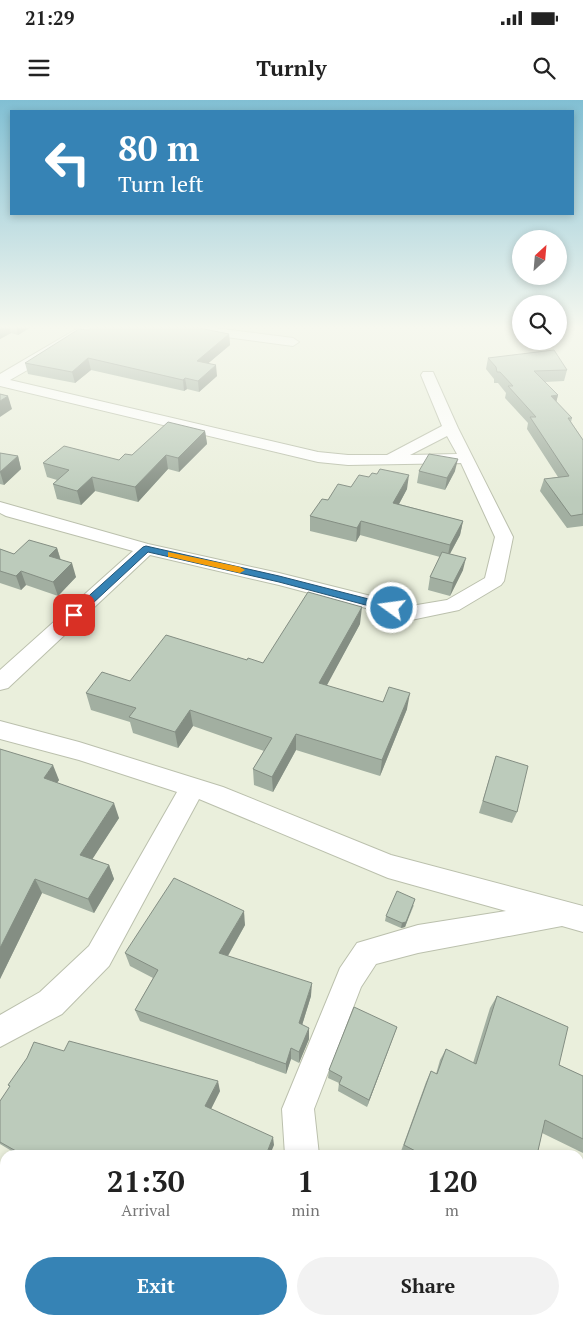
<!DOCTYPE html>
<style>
:root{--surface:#fff;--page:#f2f2f2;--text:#222;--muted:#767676;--accent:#3683b5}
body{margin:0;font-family:"PT Serif",serif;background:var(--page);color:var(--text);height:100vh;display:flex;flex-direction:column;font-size:19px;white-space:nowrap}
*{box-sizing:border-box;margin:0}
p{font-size:16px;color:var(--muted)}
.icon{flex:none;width:28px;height:28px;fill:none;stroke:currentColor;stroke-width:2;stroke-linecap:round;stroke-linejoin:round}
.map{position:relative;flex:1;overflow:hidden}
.panel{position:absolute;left:0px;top:1050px;width:584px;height:175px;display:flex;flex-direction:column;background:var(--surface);border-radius:15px 15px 0 0;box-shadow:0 2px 8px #0003}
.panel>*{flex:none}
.banner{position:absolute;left:10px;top:10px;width:564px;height:105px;border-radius:0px;box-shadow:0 2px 8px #0003;background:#3683b5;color:#fff;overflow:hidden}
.needle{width:32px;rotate:26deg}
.tools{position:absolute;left:512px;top:130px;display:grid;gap:10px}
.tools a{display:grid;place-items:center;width:55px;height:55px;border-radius:50%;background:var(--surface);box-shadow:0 2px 8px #0003;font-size:25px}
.pin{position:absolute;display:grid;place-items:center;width:42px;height:42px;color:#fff;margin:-21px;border-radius:10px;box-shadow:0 2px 8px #0006}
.me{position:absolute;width:55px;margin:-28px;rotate:284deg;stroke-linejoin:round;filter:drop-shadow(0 0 4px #0008)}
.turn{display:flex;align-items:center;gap:18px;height:105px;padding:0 25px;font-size:22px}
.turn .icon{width:65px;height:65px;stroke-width:2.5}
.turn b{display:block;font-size:35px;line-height:42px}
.eta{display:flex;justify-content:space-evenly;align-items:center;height:85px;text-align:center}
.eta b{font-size:30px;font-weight:600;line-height:35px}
.action{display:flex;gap:10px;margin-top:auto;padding:10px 25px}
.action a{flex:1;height:58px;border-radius:30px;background:var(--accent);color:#fff;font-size:20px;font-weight:600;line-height:58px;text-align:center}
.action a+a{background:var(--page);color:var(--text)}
.status{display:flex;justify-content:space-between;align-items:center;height:35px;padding:0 25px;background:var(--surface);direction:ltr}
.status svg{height:14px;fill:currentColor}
header{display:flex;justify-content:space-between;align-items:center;height:65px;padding:0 25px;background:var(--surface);font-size:22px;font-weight:600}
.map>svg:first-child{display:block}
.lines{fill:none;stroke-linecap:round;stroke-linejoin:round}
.minor-casing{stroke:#bbc0ad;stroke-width:2}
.minor{fill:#fff;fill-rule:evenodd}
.wall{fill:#a2afa1}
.shaded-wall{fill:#848e83}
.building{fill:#bccbbb;stroke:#848e83}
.route{fill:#3683b5;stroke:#235576}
.slow{fill:#f59e0b}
</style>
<div class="status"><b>21:29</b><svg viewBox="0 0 49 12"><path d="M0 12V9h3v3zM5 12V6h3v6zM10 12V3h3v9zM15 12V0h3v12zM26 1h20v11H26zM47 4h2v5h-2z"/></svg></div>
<header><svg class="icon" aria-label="menu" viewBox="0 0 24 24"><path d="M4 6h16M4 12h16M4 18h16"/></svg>Turnly<svg class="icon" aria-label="search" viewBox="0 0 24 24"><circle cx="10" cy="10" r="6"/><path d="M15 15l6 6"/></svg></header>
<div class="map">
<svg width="583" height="1225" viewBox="0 0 583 1225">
<rect width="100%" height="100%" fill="#eaefdc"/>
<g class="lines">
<defs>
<g id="minor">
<path d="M80,227H94L73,244L10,280L318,352L348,355H387L442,326L421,275L423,272H433L458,328L513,437L504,481L501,485L459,510L411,520L279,485L150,455L8,588L0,590V570L133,451L6,416L0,413V402L148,444L279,473L411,506L447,500L485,478L495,437L461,363L348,365L318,362L0,286V274ZM447,336L457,354L410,355Z"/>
<path d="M175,227H206L293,238L299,242L293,246L181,231Z"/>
<path d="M0,621L79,642L223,687L391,755L583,806V832L562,826L418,853L376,864L361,887L314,1009L319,1055H285L282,1009L340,868L357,843L418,825L506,811L388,778L199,699L109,866L62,914L0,947V915L40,892L89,846L177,692L79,660L0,639Z"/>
<path d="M0,1197L5,1198V1220H58L60,1225H0Z"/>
<path d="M264,1220H302L301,1225H263Z"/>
</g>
</defs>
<!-- minor casing -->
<use href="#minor" class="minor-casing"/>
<!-- minor -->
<use href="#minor" class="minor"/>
</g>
<!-- wall -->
<g class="wall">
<path d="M0,227H31L18,235L11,233L0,239Z"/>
<path d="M88,230L229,234L230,245L208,263L217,276L199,292L187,289L184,291L91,270L75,283L28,274L25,263Z"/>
<path d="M488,258L567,270L564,281L545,282L558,295L556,302L572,318L571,322L583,340V426L567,428L540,391L544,379L558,377L527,329L528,323L505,298L506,293L498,283H494V279L486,269Z"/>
<path d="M205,331L207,344L179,372L168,369L138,402L95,391L81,405L57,399L53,384L57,380L47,377L43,363L119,360Z"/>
<path d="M0,353L18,356L21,369L4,385L0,384Z"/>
<path d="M419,371H455L445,390L417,383Z"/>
<path d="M351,387L407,389L399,404L463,421L460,435L450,454L463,470L450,496L428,490L430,477L440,457L360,435L356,442L310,431V416L328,400Z"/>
<path d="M57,448L61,460L76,477L58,496L26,485L21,490L0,483V449L14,454Z"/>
<path d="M360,524L326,586L407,609L380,676L296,650L273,692L254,685L253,669L264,651L193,626L178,648L133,633L130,622L91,610L86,593L130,581L247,560L263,563Z"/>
<path d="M0,649L59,680L57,683L119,718L92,759L109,765L114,779L94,813L42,793L0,879Z"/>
<path d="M496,656L517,712L512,723L479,713Z"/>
<path d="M414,805L405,827L401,828L385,821L386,816Z"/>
<path d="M245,825L228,856L311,896L302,925L309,939L299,963L291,959L286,974L140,921L135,910L153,878L130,866L125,853Z"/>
<path d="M497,896L559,965L583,976V1053L542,1033L537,1055H403L400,1054L426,982L431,971L436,974L440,960L446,949L473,963L490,908Z"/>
<path d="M397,927L367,1007L338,991L339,983L328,978L329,970Z"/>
<path d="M64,951L220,991L211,1009L274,1045L15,1053L0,1044V1001L10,987L8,985Z"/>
<path d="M357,1220H504L502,1225H364L357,1221Z"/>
</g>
<!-- shaded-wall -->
<g class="shaded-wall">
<path d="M0,227H9L11,233L0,239Z"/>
<path d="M16,227H31L18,235Z"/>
<path d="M229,234L230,245L198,272L197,261Z"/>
<path d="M88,258L91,270L75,283L72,272Z"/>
<path d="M216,265L217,276L199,292L198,281Z"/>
<path d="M185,278L187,289L184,291L183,280Z"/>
<path d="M558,295L555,307L551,296Z"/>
<path d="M8,296L12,309L0,317V301Z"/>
<path d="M205,331L207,344L179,372L178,358Z"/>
<path d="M166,355L168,369L138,402L135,387Z"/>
<path d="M18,356L21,369L4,385L0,372Z"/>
<path d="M458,359L455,371L445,390L447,378Z"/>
<path d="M409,375L407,389L392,417L393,403Z"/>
<path d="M92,377L95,391L81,405L77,391Z"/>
<path d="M361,421L360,435L356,442L357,428Z"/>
<path d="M463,421L460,435L447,459L450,445Z"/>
<path d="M57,448L61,462L49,456Z"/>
<path d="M466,458L463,470L450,496L453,483Z"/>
<path d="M72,463L76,477L58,496L53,482Z"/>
<path d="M21,471L26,485L21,490L16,476Z"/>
<path d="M362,507L360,524L319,600V583Z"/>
<path d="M410,593L407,609L380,676L382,660Z"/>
<path d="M190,610L193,626L178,648L175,632Z"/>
<path d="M296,634V650L273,692L272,677Z"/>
<path d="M53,665L59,680L50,693L44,678Z"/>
<path d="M114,703L119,718L86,769L80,755Z"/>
<path d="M109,765L114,779L94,813L88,799Z"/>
<path d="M35,779L42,793L0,879V848Z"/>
<path d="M415,799L405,827L401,828L402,823Z"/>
<path d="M244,811L245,825L222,866L219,853Z"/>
<path d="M312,883L311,896L299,935V923Z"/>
<path d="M397,927L367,1007L369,1000Z"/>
<path d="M309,928V939L299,963V952Z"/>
<path d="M291,948V959L286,974V964Z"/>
<path d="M218,981L220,991L208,1015L205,1006Z"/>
<path d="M273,1037L274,1045L270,1055H266Z"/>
</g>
<!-- building -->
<g class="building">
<path d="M93,227H194L229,234L197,261L216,265L198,281L185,278L183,280L88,258L72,272L25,263L79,229L88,230Z"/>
<path d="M554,250L567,270L534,271L558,295L551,296L572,318H568L583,340V414L571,416L544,379L569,376L530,317H536L508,286H513L500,272H497L496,267L488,258Z"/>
<path d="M0,294L8,296L0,301Z"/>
<path d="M168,322L205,331L178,358L166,355L135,387L92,377L77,391L53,384L69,370L43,363L64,346L119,360L125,354L132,355Z"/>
<path d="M0,353L18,356L0,372Z"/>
<path d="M429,354L458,359L447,378L419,371Z"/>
<path d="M380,369L409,375L393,403L463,421L450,445L361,421L357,428L310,416L322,399L328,400L338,384L351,387L359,375L369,377L372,373L377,374Z"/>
<path d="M29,440L57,448L49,456L72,463L53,482L21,471L16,476L0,471V449L14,454Z"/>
<path d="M442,452L466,458L453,483L430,477Z"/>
<path d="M308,492L362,507L319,583L383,602L389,587L410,593L382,660L296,634L272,677L253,669L272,638L190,610L175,632L129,617L136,608L86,593L102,572L130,581L166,535L247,560L248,558L263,563Z"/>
<path d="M0,649L53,665L44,678L114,703L80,755L109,765L88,799L35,779L0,848Z"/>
<path d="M496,656L528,666L517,712L483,701Z"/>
<path d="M174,778L244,811L219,853L312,883L299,923L309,928L299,952L291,948L286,964L135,910L158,870L125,853Z"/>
<path d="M397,791L415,799L406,822L402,823L386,816Z"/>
<path d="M497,896L568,927L559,965L583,976V1039L545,1020L537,1055H423L404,1045L431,971L437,974L446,949L476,964Z"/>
<path d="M354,907L397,927L369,1000L339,984L342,977L329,970Z"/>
<path d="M69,941L218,981L205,1006L273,1037L266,1055H14L16,1051L0,1042V1001L10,986L8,985L27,958L34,942L64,951Z"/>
<path d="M362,1220H504L502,1225H370Z"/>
</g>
<!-- sky -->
<linearGradient id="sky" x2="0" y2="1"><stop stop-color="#81bfd3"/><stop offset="0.57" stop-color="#f6f8ef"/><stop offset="1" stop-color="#f6f8ef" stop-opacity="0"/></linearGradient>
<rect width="583" height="398" fill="url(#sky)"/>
<!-- route -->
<path class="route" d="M146,446L279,476L392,505L398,508L392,512L279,482L148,452L78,517H71V512L143,447Z"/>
<!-- slow -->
<path class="slow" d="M168,452L240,467L245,470L240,473L171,457H168Z"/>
</svg>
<div class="tools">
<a><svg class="needle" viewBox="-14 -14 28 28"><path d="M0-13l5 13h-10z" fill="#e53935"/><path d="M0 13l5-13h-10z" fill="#767676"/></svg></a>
<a><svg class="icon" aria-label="search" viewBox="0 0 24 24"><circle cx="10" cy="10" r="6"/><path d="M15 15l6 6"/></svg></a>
</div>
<div class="pin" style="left:74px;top:515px;background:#d93025"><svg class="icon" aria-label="arrive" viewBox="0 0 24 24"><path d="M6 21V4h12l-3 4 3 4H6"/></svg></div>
<svg class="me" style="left:392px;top:508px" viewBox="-20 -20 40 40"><circle r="17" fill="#3683b5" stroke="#fff" stroke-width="3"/><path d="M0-11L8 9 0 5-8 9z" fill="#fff"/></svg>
<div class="banner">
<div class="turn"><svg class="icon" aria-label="left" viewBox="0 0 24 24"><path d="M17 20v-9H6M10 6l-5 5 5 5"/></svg><div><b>80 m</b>Turn left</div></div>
</div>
<section class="panel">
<div class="eta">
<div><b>21:30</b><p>Arrival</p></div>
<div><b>1</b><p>min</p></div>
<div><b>120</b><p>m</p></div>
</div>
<div class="action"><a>Exit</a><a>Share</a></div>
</section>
</div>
